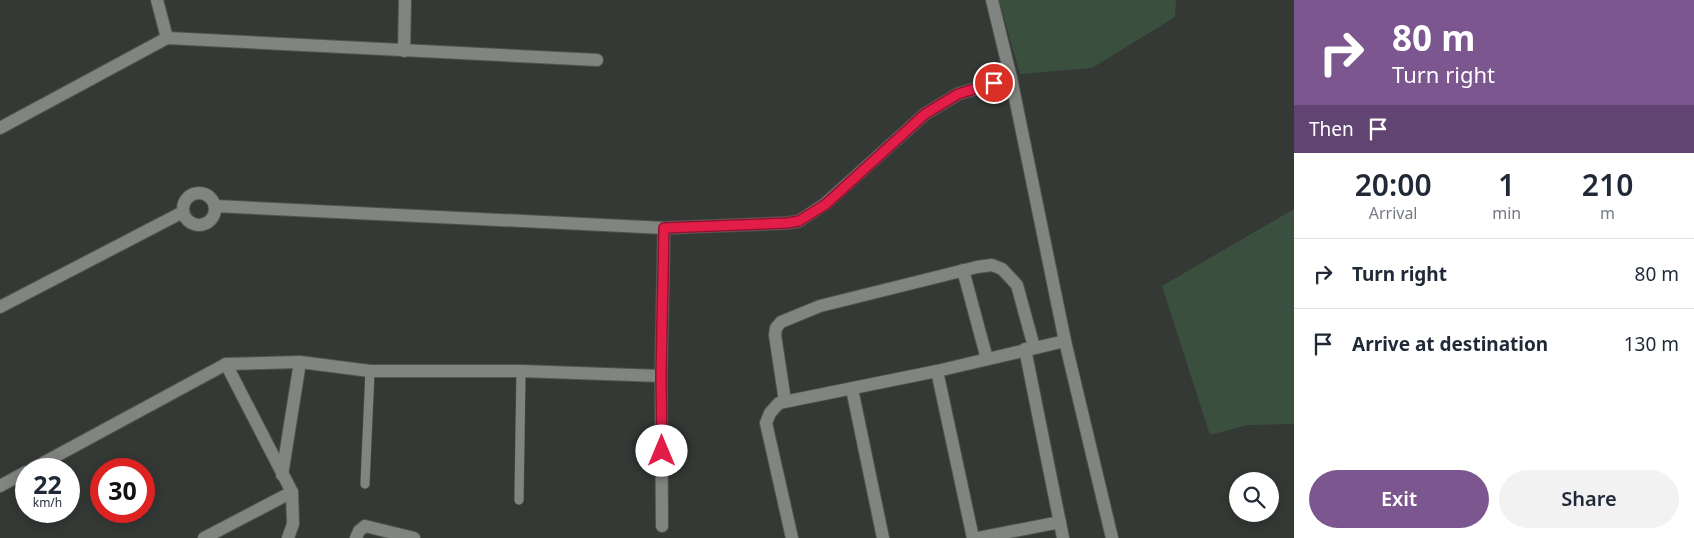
<!DOCTYPE html>
<style>
:root{--surface:#fff;--page:#f2f2f3;--text:#1f2937;--muted:#747a83;--line:#e0e1e3;--accent:#7b568f}
body{margin:0;font-family:"Noto Sans",sans-serif;background:var(--page);color:var(--text);height:100vh;display:flex;flex-direction:column;font-size:19px;white-space:nowrap}
*{box-sizing:border-box;margin:0}
p{font-size:16px;color:var(--muted)}
.icon{flex:none;width:28px;height:28px;fill:none;stroke:currentColor;stroke-width:2;stroke-linecap:round;stroke-linejoin:round}
.map{position:relative;flex:1;overflow:hidden}
.details{display:flex;flex-direction:column;background:var(--surface);width:400px}
.details>*{flex:none}
.top-card{background:#7b568f;color:#fff;overflow:hidden}
.fabs{position:absolute;left:1229px;top:472px;display:grid;gap:10px}
.fabs a{display:grid;place-items:center;width:50px;height:50px;border-radius:50%;background:var(--surface);box-shadow:0 2px 12px #0003;font-size:25px}
.speed{position:absolute;left:15px;top:458px;display:flex;gap:10px;font-size:25px;font-weight:700;text-align:center}
.speed>*{display:grid;place-content:center;width:65px;height:65px;border-radius:50%;background:var(--surface);box-shadow:0 2px 12px #0003;line-height:1}
.speed small{font-size:12px;font-weight:400}
.speed .limit{border:8px solid #d22;background:#fff;color:#111}
.pin{position:absolute;display:grid;place-items:center;width:42px;height:42px;color:#fff;margin:-21px;border:2px solid #fff;border-radius:50%;box-shadow:0 1px 5px #0007}
.me{position:absolute;width:55px;margin:-28px;rotate:0deg;stroke-linejoin:round;filter:drop-shadow(0 0 4px #0008)}
.turn{display:flex;align-items:center;gap:18px;height:105px;padding:0 15px;font-size:22px}
.turn .icon{width:65px;height:65px;stroke-width:2.5}
.turn b{display:block;font-size:35px;line-height:42px}
.then{display:flex;align-items:center;height:48px;padding:0 15px;background:#0003;gap:10px;font-size:19px}
.eta{display:flex;justify-content:space-evenly;align-items:center;height:85px;text-align:center}
.eta b{font-size:30px;font-weight:600;line-height:35px}
.button{display:flex;gap:10px;margin-top:auto;padding:10px 15px}
.button a{flex:1;height:58px;border-radius:30px;background:var(--accent);color:#fff;font-size:20px;font-weight:600;line-height:58px;text-align:center}
.button a+a{background:var(--page);color:var(--text)}
ul{padding:0;list-style:none}
li{display:flex;align-items:center;gap:15px;height:70px;padding:0 15px;border-top:1px solid var(--line)}
li div{flex:1}
li b{display:block;font-size:19px}
li em{font-style:normal}
main{display:flex;flex:1;min-height:0}
.map>svg:first-child{display:block}
.green{fill:#3b4f3e}
.lines{fill:none;stroke-linecap:round;stroke-linejoin:round}
.service-casing{stroke:#515451;stroke-width:10}
.minor-casing{stroke:#515451;stroke-width:14}
.secondary-casing{stroke:#515451;stroke-width:14}
.service{stroke:#808581;stroke-width:9}
.minor{stroke:#808581;stroke-width:12}
.secondary{stroke:#808581;stroke-width:12}
.route-casing{stroke:#92132f;stroke-width:12}
.route{stroke:#e11d48;stroke-width:9}
</style>
<main>
<div class="map">
<svg width="1294" height="538" viewBox="0 0 1294 538">
<rect width="100%" height="100%" fill="#343935"/>
<!-- green -->
<g class="green">
<path d="M999,0H1176L1175,17L1092,68L1020,74Z"/>
<path d="M1294,209V424L1247,425L1210,435L1162,286Z"/>
</g>
<g class="lines">
<defs>
<g id="service">
<path d="M365,484L370,371"/>
<path d="M519,500L521,371"/>
</g>
<g id="minor">
<path d="M157,0L167,38"/>
<path d="M404,51L405,0"/>
<path d="M0,128L167,38L597,60"/>
<circle cx="199" cy="209" r="16"/>
<path d="M215,206L664,228L787,223L799,221L825,204L925,114L958,94L1011,78"/>
<path d="M963,270L987,359"/>
<path d="M0,307L183,212"/>
<path d="M1025,349L1063,538"/>
<path d="M300,362L370,371H521L661,376"/>
<path d="M226,364L300,362L282,475"/>
<path d="M937,371L973,538"/>
<path d="M852,389L883,538"/>
<path d="M785,401L775,335L776,328L781,322L820,306L977,267L992,265L1002,269L1017,285L1034,347"/>
<path d="M32,469L226,364L292,492L293,524L288,538"/>
<path d="M0,486L26,472"/>
<path d="M662,526L661,376L664,228"/>
<path d="M204,538L292,492"/>
<path d="M356,538L359,531L365,526L414,538"/>
<path d="M792,538L766,423L770,413L779,403L937,371L1065,341"/>
<path d="M978,538L1060,522"/>
</g>
<path id="secondary" d="M992,0L1011,78L1065,341L1112,538"/>
</defs>
<!-- service casing -->
<use href="#service" class="service-casing"/>
<!-- minor casing -->
<use href="#minor" class="minor-casing"/>
<!-- secondary casing -->
<use href="#secondary" class="secondary-casing"/>
<!-- service -->
<use href="#service" class="service"/>
<!-- minor -->
<use href="#minor" class="minor"/>
<!-- secondary -->
<use href="#secondary" class="secondary"/>
</g>
<g class="lines">
<defs>
<path id="route" d="M662,451L661,376L664,228L787,223L799,221L826,204L925,114L958,94L994,83"/>
</defs>
<!-- route casing -->
<use href="#route" class="route-casing"/>
<!-- route -->
<use href="#route" class="route"/>
</g>
</svg>
<div class="fabs">
<a><svg class="icon" aria-label="search" viewBox="0 0 24 24"><circle cx="10" cy="10" r="6"/><path d="M15 15l6 6"/></svg></a>
</div>
<div class="speed"><div>22<small>km/h</small></div><div class="limit">30</div></div>
<div class="pin" style="left:994px;top:83px;background:#d93025"><svg class="icon" aria-label="arrive" viewBox="0 0 24 24"><path d="M6 21V4h12l-3 4 3 4H6"/></svg></div>
<svg class="me" style="left:662px;top:451px" viewBox="-20 -20 40 40"><circle r="19" fill="#fff"/><path d="M0-13L10 11 0 6-10 11z" fill="#e11d48"/></svg>
</div>
<section class="details">
<div class="top-card">
<div class="turn"><svg class="icon" aria-label="right" viewBox="0 0 24 24"><path d="M7 20v-9h11M14 6l5 5-5 5"/></svg><div><b>80 m</b>Turn right</div></div>
<div class="then">Then<svg class="icon" aria-label="arrive" viewBox="0 0 24 24"><path d="M6 21V4h12l-3 4 3 4H6"/></svg></div>
</div>
<div class="eta">
<div><b>20:00</b><p>Arrival</p></div>
<div><b>1</b><p>min</p></div>
<div><b>210</b><p>m</p></div>
</div>
<ul>
<li><svg class="icon" aria-label="right" viewBox="0 0 24 24"><path d="M7 20v-9h11M14 6l5 5-5 5"/></svg><div><b>Turn right</b></div><em>80 m</em></li>
<li><svg class="icon" aria-label="arrive" viewBox="0 0 24 24"><path d="M6 21V4h12l-3 4 3 4H6"/></svg><div><b>Arrive at destination</b></div><em>130 m</em></li>
</ul>
<div class="button"><a>Exit</a><a>Share</a></div>
</section>
</main>
